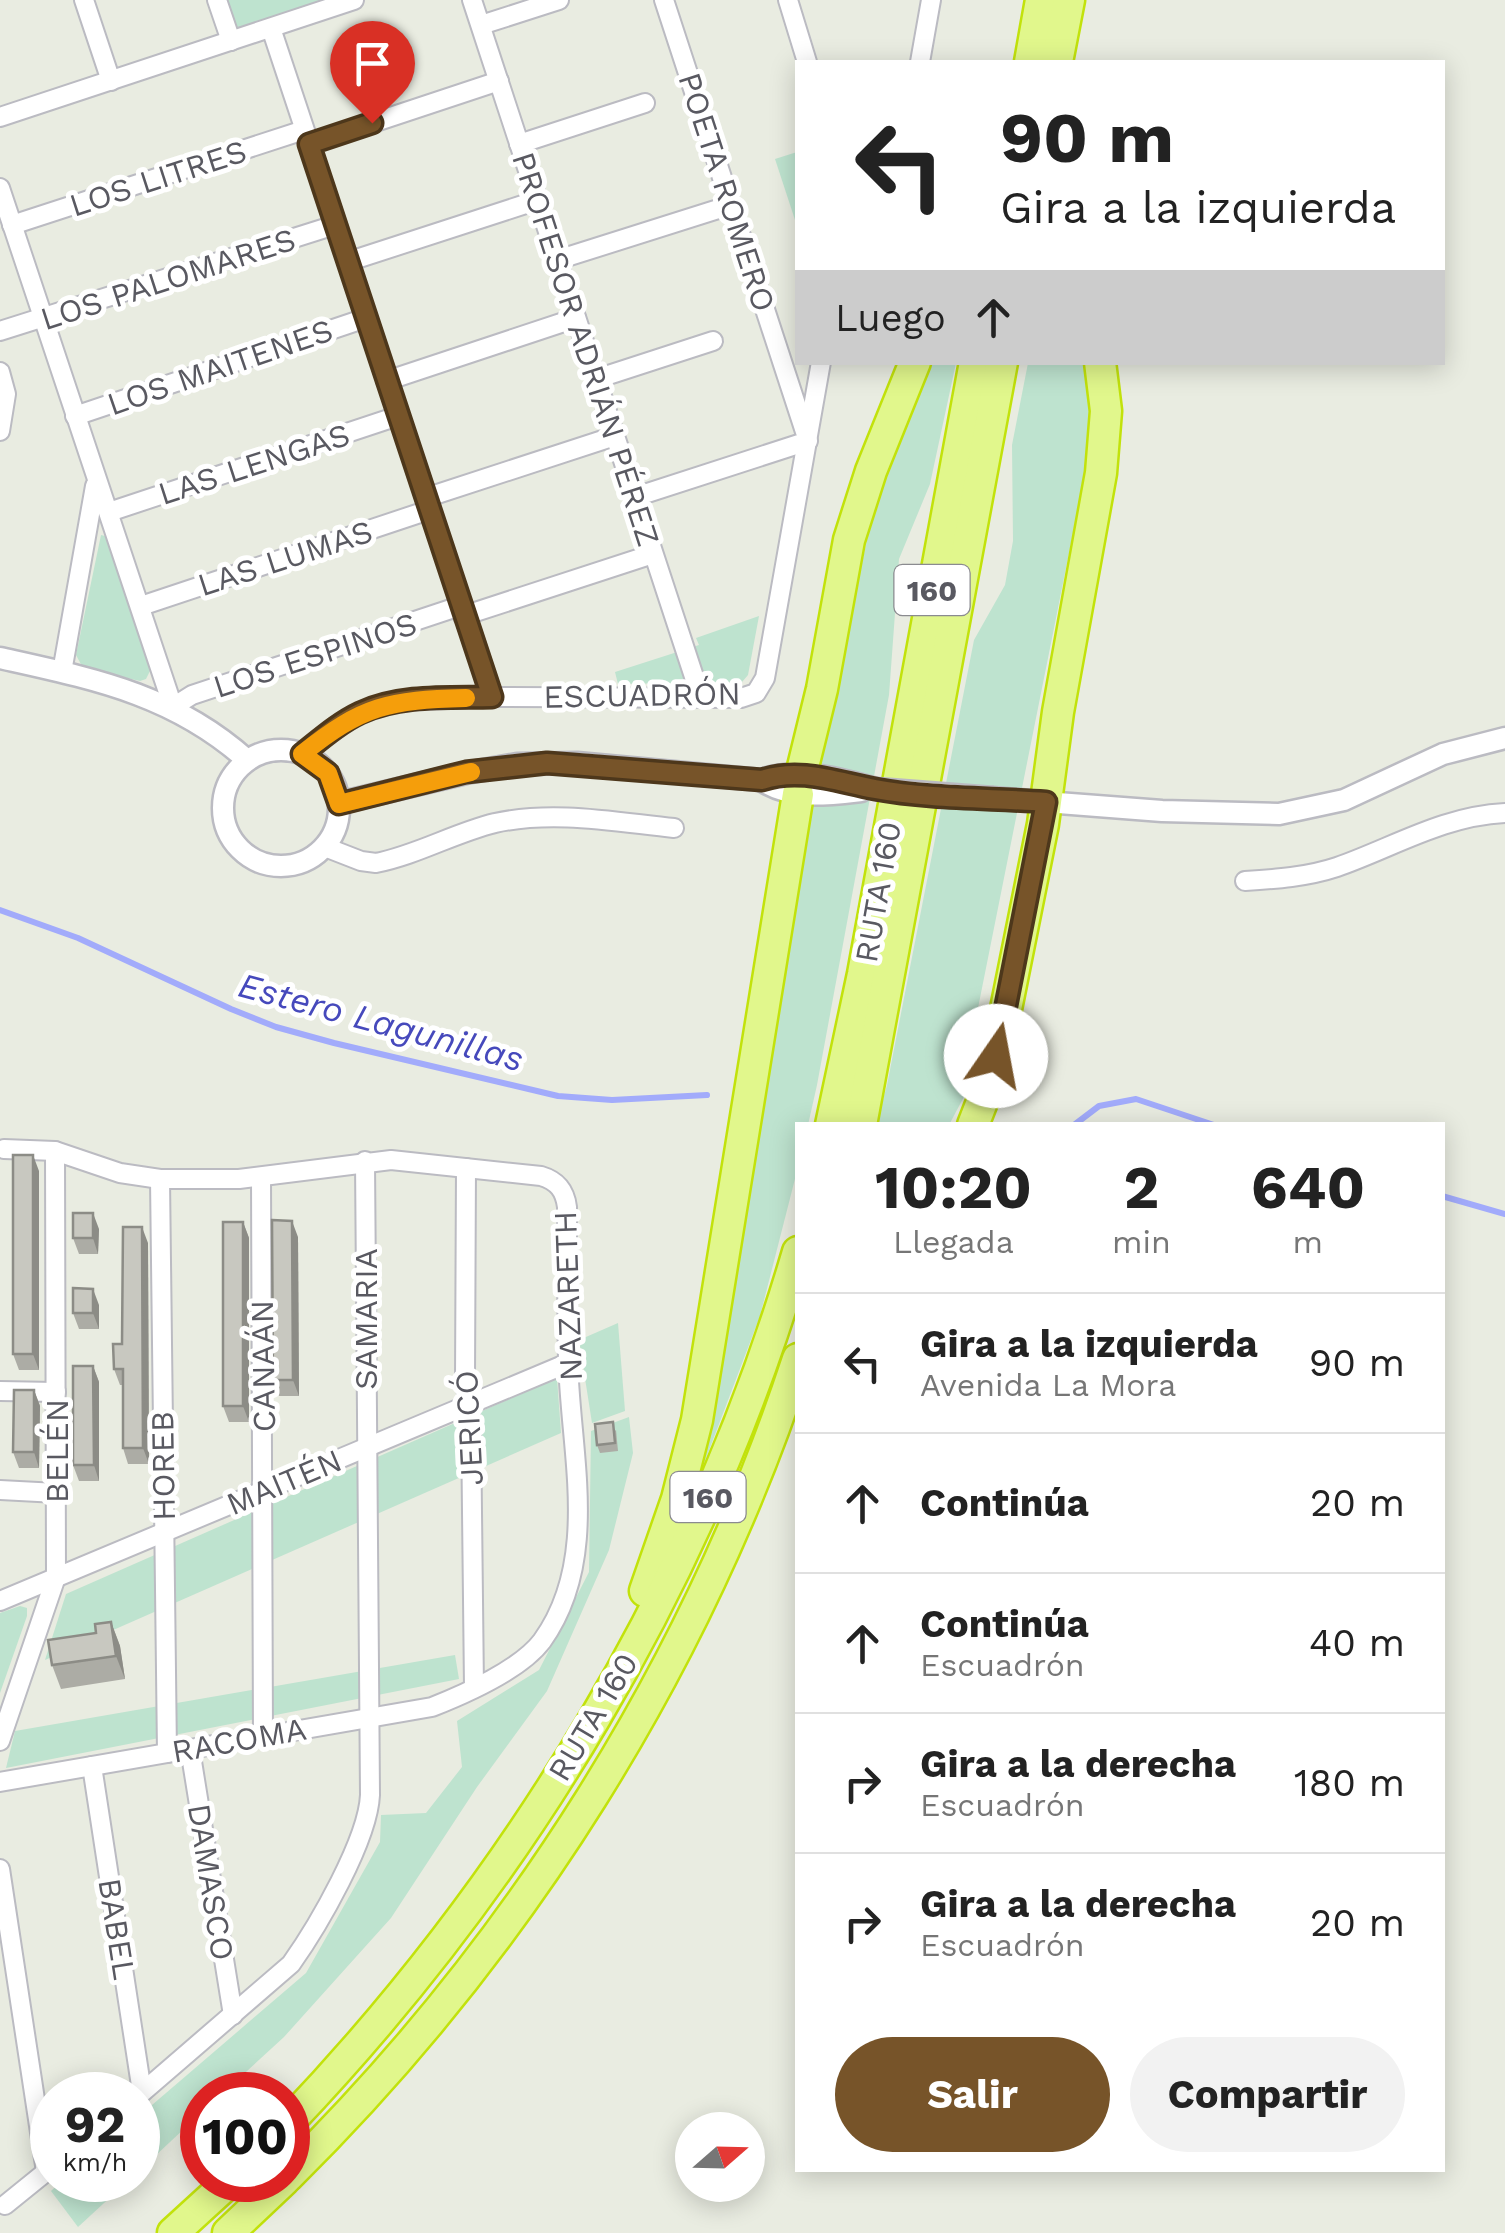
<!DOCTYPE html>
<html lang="es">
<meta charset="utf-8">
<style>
:root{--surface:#fff;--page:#f2f2f2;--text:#222;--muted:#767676;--line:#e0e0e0;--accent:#775429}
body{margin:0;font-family:"Work Sans",sans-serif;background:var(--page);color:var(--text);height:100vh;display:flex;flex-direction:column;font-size:38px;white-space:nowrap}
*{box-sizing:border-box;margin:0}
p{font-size:32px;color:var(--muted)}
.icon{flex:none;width:55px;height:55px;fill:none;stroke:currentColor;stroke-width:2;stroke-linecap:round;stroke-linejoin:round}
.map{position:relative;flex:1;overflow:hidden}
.details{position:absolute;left:795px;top:1122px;width:650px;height:1050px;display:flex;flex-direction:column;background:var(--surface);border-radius:0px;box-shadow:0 5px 25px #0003}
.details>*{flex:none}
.guide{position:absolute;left:795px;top:60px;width:650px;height:305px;border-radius:0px;box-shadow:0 5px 25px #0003;background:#fff;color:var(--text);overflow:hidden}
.needle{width:65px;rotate:70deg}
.controls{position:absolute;left:675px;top:2112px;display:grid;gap:20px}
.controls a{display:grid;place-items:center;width:90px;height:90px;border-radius:50%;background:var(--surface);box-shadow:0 5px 25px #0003;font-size:50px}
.speed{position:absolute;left:30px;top:2072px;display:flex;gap:20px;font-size:50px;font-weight:700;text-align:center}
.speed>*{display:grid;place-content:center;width:130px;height:130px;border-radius:50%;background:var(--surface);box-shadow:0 5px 25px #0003;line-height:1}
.speed small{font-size:25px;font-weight:400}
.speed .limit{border:15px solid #d22;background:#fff;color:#111}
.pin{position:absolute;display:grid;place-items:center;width:85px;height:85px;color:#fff;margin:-102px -42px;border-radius:50% 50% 50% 0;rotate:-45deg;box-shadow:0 0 10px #0007}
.pin .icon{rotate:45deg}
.me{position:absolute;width:110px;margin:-55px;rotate:12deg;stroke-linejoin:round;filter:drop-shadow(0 0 8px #0008)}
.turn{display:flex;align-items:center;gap:35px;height:210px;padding:0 40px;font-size:45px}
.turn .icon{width:130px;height:130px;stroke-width:2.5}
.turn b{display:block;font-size:70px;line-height:85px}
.then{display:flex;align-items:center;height:95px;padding:0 40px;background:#0003;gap:20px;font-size:38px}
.eta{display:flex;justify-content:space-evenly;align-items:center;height:170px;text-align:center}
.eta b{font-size:60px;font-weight:700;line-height:70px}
.button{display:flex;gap:20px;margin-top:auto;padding:20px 40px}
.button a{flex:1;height:115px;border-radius:60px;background:var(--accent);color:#fff;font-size:40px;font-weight:700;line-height:115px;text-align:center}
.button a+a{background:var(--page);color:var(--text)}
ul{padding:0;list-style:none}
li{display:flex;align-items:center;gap:30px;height:140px;padding:0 40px;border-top:2px solid var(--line)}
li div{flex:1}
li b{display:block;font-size:38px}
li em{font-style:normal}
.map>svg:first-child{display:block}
.green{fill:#bee3cf}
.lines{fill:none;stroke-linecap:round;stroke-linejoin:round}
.stream{stroke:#a2abfb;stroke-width:6}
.minor-casing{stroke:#bbbbc2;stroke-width:22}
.tertiary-casing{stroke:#bbbbc2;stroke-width:25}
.motorway-casing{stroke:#c2e20b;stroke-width:35}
.minor{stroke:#fff;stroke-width:18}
.tertiary{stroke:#fff;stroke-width:20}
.motorway{stroke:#e1f78c;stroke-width:30}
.tertiary-bridge-casing{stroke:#bbbbc2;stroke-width:25;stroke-linecap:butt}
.tertiary-bridge{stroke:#fff;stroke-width:20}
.wall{fill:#acaca5}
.shaded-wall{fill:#8c8c86}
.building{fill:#c8c8c0;stroke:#8c8c86;stroke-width:2.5}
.route-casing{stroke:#4d371b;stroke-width:25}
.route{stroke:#775429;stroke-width:18}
.slow{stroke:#f59e0b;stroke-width:18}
.labels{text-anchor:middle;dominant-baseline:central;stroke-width:10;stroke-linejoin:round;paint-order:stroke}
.shield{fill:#fff;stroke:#8b8b90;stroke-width:2.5}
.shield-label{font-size:30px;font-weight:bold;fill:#595961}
.street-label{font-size:32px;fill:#595961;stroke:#fff}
.water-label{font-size:35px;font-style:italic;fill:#4649bc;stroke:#fff}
</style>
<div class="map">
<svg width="1505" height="2233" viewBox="0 0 1505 2233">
<rect width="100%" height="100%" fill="#e9ece1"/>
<!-- green -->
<g class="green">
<path d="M226,0H334L237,32Z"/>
<path d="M797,152H798L797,226L775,159Z"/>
<path d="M928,363H956L930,484L899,559L889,695L817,1085L808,1125H798L797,1171L760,1316L697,1482L796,860L881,477Z"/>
<path d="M1028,363H1087L1093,400L1088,458L977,1013L967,1091L949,1125H876L887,1085L974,640L1005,585L1013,541L1012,445Z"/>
<path d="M101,535L105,536L151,669L146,679L140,681L83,668L76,655Z"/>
<path d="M759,616L748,675L742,682L618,684L615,672L699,645L696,638Z"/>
<path d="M618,1323L625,1411L592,1423L579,1340Z"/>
<path d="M557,1378L561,1433L45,1660L66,1594Z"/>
<path d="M629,1417L633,1453L609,1550L547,1691L477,1787L391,1918L284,2037L221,2095H202V2112L138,2172V2117L306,1973L380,1842L381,1815L426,1813L462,1767L457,1721L539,1670L589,1572L591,1431Z"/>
<path d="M20,1606L27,1608V1616L0,1693V1613Z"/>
<path d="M455,1655L459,1679L6,1768L15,1731Z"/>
<path d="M63,2180H129L78,2227L51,2191Z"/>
</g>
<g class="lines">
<!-- stream -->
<g class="stream">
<path d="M0,910L78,938L231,1009L276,1027L334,1043L558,1096L612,1100L707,1095"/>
<path d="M1074,1125L1099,1106L1136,1099L1214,1125"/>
<path d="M1442,1196L1505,1214"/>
</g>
<defs>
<g id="minor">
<path d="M84,0L111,81"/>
<path d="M217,0L231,41"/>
<path d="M472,0L701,698"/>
<path d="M788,0L807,62"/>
<path d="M481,25L559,0"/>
<path d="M271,28L493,697"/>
<path d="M920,62L931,0"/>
<path d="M0,117L354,0"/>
<path d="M309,144L499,81"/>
<path d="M519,144L645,103"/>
<path d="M0,188L173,707L192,695L460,606"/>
<path d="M12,225L304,130"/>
<path d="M557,260L731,205"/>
<path d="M347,262L538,200"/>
<path d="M0,331L335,225"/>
<path d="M0,372L6,394L0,431"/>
<path d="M596,379L713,341"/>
<path d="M386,381L576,318"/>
<path d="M75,416L366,318"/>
<path d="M635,497L808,441L664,0"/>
<path d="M425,498L615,436"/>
<path d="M109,512L398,416"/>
<path d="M141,606L429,510"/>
<path d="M463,616L653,554"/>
<path d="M62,672L95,486"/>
<path d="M302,754L358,713L401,701L493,697L741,698L756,693L765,678L821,362"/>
<path d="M325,847L361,861L376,863C417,855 454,833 495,823C554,810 615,822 674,828"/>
<path d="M1245,881C1276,879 1307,877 1337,867C1394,847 1443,816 1505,813"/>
<path d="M466,1168L465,1379L471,1423L474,1688"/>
<path d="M261,1177L263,1736"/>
<path d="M160,1179L167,1753"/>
<path d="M0,1391L56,1392"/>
<path d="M0,1490L57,1493"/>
<path d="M0,1601L568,1363"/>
<path d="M0,1741L56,1577L55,1151"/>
<path d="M190,1749L233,2015"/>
<path d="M92,1766L142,2092"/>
<path d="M0,1782L432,1707C465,1694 521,1669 542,1641C601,1559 570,1452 568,1360C567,1309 567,1258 567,1207C565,1191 558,1181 541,1176L391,1160L239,1179H160L120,1173L55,1151L4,1149"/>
<path d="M0,1869L46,2172"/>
<path d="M138,2096L291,1964C318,1926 368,1840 370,1795L365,1161"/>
<path d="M5,2205L52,2167"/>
</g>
<g id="tertiary">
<path d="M0,658C94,679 173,694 247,760"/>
<circle cx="281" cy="808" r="58"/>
<path d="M761,780C791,800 826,795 861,791"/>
<path d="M993,798L1162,811L1279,814L1344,800L1443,754L1505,738"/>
<path d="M339,803L466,773L517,764L577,763L761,780C799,767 839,779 876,789"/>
</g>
<g id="motorway">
<path d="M1030,62L1041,0"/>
<path d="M1057,62L1069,0"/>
<path d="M801,775L822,689L849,540L871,471L915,362"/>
<path d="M831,1125L863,974L975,362"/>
<path d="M861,1125L1002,362"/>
<path d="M973,1125L989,1084L1002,1029L1043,824L1058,712L1101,473L1106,411L1100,362"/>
<path d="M645,1591L677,1499L697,1420L798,794"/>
<path d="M288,2123C522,1878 702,1579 798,1252"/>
<path d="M288,2176C518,1949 697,1667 798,1359"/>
<path d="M173,2233L231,2180"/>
<path d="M228,2233L284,2180"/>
</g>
</defs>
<!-- minor casing -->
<use href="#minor" class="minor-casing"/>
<!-- tertiary casing -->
<use href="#tertiary" class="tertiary-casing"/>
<!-- motorway casing -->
<use href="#motorway" class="motorway-casing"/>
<!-- minor -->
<use href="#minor" class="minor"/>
<!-- tertiary -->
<use href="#tertiary" class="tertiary"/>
<!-- motorway -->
<use href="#motorway" class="motorway"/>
<defs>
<path id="tertiary-bridge" d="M876,789L993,798"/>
</defs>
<!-- tertiary-bridge casing -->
<use href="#tertiary-bridge" class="tertiary-bridge-casing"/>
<!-- tertiary-bridge -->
<use href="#tertiary-bridge" class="tertiary-bridge"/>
</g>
<!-- wall -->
<g class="wall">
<path d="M39,1171V1370H19L13,1354Z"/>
<path d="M243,1222L249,1238V1422H229L223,1406Z"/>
<path d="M99,1229L98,1254H79L73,1238Z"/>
<path d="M298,1237L299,1396H279L273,1380Z"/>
<path d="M148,1243L149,1464H128L123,1448V1385H120L114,1369L122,1344Z"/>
<path d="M99,1305V1329H79L73,1313Z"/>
<path d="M93,1366L99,1382V1481H79L73,1465Z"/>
<path d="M34,1390L40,1406L39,1468H19L13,1452Z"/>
<path d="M616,1430L618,1451L600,1453L597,1445Z"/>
<path d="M111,1622L120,1646L125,1679L61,1689L52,1665Z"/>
</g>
<!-- shaded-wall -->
<g class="shaded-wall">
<path d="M33,1155L39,1171V1370L33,1354Z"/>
<path d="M93,1213L99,1229L98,1254L93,1238Z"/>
<path d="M292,1221L298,1237L299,1396L293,1380Z"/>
<path d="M243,1222L249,1238V1422L243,1406Z"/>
<path d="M142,1227L148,1243L149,1464L143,1448Z"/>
<path d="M93,1289L99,1305V1329L93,1313Z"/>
<path d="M93,1366L99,1382V1481L94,1465Z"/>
<path d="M34,1390L40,1406L39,1468L34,1452Z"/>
<path d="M111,1622L120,1646L125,1679L116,1656Z"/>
</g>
<!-- building -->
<g class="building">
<rect x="13" y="1155" width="20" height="199"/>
<rect x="73" y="1213" width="20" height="25"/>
<path d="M272,1220L292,1221L293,1380H273Z"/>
<rect x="223" y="1222" width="20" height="184"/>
<path d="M123,1227H142L143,1448H123V1369H114L113,1344H122Z"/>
<path d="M73,1288L93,1289V1313H73Z"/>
<path d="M73,1366H93L94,1465H73Z"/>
<path d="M14,1390H34V1452H13Z"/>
<path d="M613,1422L615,1443L597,1445L595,1424Z"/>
<path d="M111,1622L116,1656L52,1665L48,1640L96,1633L95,1624Z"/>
</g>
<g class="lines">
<defs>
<path id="route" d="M372,123L309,144L492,697C450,698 400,694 360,713C339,723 321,739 302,754L328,773L339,804L466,772L547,763L762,780C800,767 837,782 875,789C929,799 991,798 1046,802L996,1056"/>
</defs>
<!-- route casing -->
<use href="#route" class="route-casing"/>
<!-- route -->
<use href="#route" class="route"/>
<!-- slow -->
<path class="slow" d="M466,698C389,700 363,705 302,754L328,773L339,804L471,772"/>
</g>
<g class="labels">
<!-- shield labels -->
<g class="shield">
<rect x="894.5" y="565" width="75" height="50" rx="8"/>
<rect x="670.5" y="1472" width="75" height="50" rx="8"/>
</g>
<g class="shield-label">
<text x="932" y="590">160</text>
<text x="708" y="1497">160</text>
</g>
<!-- street labels -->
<g class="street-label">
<text transform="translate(158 178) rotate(-18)">LOS LITRES</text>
<text transform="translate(727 192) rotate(72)">POETA ROMERO</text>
<text transform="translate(168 279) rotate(-18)">LOS PALOMARES</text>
<text transform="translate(586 349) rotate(72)">PROFESOR ADRIÁN PÉREZ</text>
<text transform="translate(220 367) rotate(-19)">LOS MAITENES</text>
<text transform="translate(254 464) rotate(-18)">LAS LENGAS</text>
<text transform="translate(285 558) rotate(-18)">LAS LUMAS</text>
<text transform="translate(315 655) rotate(-18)">LOS ESPINOS</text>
<text transform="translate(642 695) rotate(-1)">ESCUADRÓN</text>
<text transform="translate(878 892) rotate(-80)">RUTA 160</text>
<text transform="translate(568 1296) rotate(-92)">NAZARETH</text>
<text transform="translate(366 1319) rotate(-90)">SAMARIA</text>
<text transform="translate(263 1366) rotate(-91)">CANAÁN</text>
<text transform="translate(469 1428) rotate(-93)">JERICÓ</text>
<text transform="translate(57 1451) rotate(-90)">BELÉN</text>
<text transform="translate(163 1466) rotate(-91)">HOREB</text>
<text transform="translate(284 1482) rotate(-23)">MAITÉN</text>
<text transform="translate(593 1717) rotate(-59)">RUTA 160</text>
<text transform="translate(239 1740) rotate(-10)">RACOMA</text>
<text transform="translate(211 1882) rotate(81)">DAMASCO</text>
<text transform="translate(117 1929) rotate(81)">BABEL</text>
</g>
<!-- water labels -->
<g class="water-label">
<text transform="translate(381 1022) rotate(15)">Estero Lagunillas</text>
</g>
</g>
</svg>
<div class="controls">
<a><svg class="needle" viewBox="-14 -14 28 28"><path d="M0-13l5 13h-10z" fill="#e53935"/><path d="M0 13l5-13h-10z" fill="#767676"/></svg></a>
</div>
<div class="speed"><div>92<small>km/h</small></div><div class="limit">100</div></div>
<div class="pin" style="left:372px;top:123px;background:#d93025"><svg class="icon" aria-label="arrive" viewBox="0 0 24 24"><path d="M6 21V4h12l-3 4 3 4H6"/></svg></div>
<svg class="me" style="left:996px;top:1056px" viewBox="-20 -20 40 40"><circle r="19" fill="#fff"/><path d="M0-13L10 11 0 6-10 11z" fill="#775429"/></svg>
<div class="guide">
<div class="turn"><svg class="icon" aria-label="left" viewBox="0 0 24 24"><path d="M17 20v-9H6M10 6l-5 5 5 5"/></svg><div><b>90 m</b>Gira a la izquierda</div></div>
<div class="then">Luego<svg class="icon" aria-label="ahead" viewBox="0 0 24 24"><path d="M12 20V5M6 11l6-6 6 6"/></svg></div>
</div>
<section class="details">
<div class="eta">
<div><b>10:20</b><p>Llegada</p></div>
<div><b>2</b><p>min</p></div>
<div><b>640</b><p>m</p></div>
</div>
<ul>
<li><svg class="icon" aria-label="left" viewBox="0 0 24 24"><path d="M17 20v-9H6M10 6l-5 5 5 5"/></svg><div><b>Gira a la izquierda</b><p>Avenida La Mora</p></div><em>90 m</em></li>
<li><svg class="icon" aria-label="ahead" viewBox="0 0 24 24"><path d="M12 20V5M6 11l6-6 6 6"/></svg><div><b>Continúa</b></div><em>20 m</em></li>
<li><svg class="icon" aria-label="ahead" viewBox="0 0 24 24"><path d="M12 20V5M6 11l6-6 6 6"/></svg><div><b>Continúa</b><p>Escuadrón</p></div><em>40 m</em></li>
<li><svg class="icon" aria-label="right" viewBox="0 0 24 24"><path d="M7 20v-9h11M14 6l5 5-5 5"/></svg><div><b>Gira a la derecha</b><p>Escuadrón</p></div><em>180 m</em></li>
<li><svg class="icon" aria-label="right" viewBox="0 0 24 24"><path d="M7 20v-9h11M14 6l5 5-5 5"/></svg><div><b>Gira a la derecha</b><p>Escuadrón</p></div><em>20 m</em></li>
</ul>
<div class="button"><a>Salir</a><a>Compartir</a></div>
</section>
</div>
